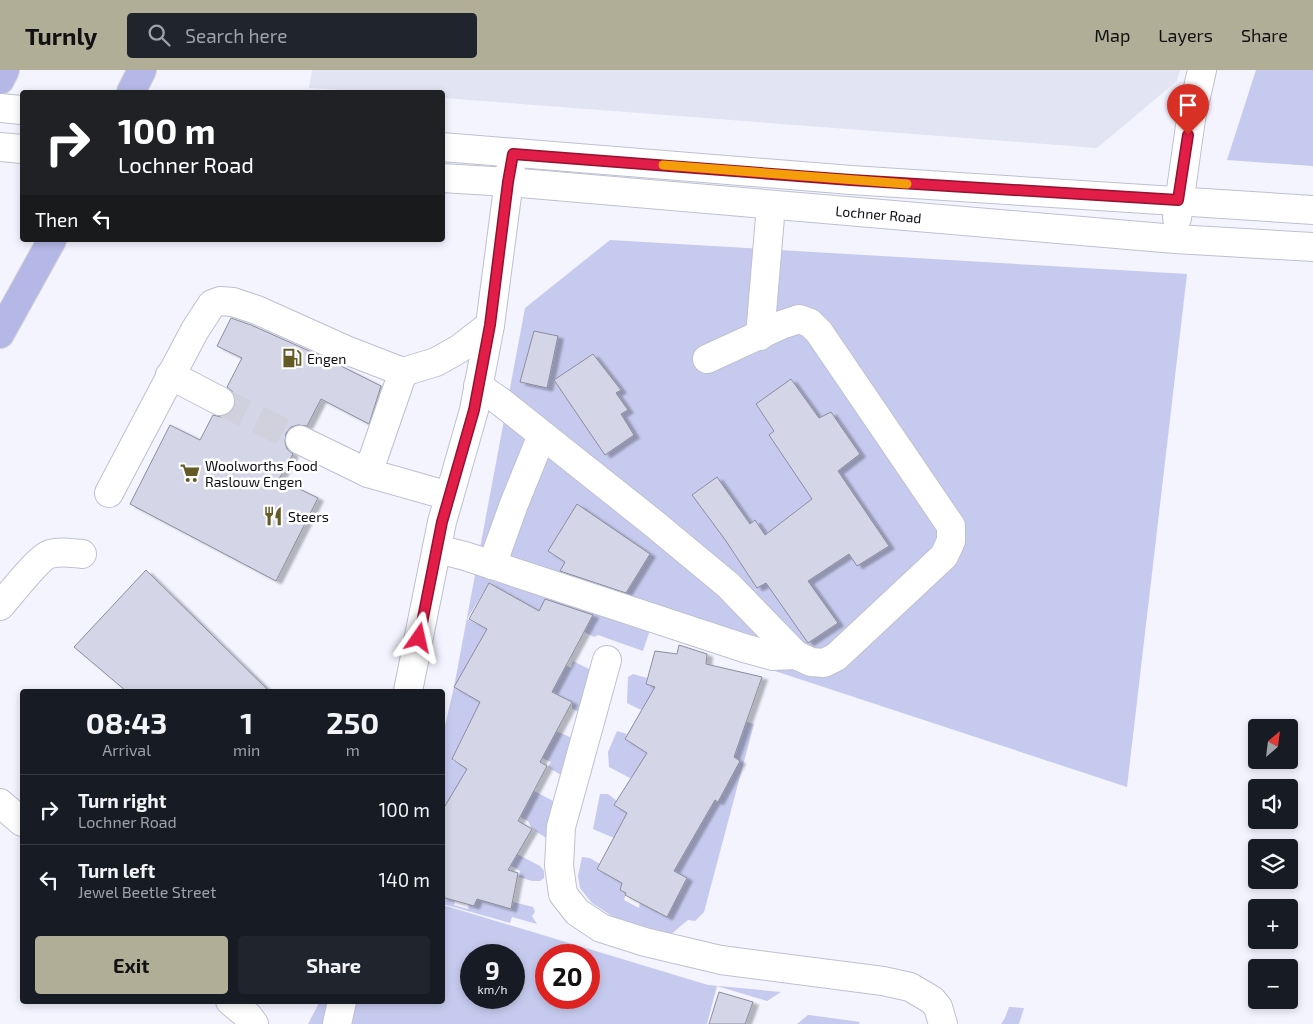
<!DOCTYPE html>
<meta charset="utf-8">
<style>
:root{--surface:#171b24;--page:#20242c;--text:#f1f3f6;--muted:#9ea1a6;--line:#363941;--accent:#b1ae98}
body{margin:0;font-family:"Exo 2",sans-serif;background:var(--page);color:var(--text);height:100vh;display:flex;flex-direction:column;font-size:19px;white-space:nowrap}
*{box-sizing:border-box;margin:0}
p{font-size:16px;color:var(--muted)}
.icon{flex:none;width:28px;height:28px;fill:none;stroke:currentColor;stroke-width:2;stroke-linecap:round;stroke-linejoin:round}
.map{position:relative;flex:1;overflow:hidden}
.sheet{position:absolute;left:20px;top:619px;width:425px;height:315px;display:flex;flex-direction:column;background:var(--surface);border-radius:5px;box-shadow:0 2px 8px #0003}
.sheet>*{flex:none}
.banner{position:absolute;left:20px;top:20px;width:425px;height:152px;border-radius:5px;box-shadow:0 2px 8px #0003;background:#202124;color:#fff;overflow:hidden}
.needle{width:32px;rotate:28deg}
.buttons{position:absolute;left:1248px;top:649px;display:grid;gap:10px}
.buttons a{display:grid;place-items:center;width:50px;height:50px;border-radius:5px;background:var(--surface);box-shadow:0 2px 8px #0003;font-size:25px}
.speed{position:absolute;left:460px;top:874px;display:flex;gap:10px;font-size:25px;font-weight:700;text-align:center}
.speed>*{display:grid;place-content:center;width:65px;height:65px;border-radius:50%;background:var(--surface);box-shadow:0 2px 8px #0003;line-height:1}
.speed small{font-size:12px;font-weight:400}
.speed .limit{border:8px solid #d22;background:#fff;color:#111}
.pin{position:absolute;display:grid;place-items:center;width:42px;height:42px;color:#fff;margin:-51px -21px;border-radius:50% 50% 50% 0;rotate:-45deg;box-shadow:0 0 5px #0007}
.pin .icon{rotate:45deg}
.me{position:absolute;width:55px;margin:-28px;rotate:11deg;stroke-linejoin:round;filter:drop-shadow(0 0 4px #0008)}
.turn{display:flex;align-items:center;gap:18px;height:105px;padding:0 15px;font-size:22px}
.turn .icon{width:65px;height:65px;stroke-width:2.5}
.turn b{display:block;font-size:35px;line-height:42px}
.then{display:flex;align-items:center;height:48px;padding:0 15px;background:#0003;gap:10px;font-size:19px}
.eta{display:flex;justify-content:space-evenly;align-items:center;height:85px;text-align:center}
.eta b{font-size:30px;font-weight:700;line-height:35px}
.primary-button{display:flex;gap:10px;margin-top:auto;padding:10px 15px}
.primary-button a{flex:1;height:58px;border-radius:5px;background:var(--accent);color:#111;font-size:20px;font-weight:700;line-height:58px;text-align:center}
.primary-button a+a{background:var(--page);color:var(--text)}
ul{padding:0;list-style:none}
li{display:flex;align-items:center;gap:15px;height:70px;padding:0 15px;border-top:1px solid var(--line)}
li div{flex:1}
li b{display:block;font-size:19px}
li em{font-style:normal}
header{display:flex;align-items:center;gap:30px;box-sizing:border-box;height:70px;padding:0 25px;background:var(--accent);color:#111}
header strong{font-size:24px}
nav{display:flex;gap:28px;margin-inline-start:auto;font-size:18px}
.search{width:350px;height:45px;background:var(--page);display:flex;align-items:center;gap:12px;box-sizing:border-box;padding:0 18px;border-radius:5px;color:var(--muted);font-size:19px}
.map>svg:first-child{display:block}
.built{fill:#e2e4f3}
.green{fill:#c6caee;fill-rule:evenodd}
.building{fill:#d4d6e7;stroke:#8b8d9d;filter:url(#shadow)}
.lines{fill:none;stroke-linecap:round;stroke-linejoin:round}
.minor-tunnel{stroke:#d0d1dc;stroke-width:28;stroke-dasharray:28 14;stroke-linecap:butt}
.minor-casing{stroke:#bec0d1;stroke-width:30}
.major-casing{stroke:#d3d3d5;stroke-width:30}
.minor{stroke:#fff;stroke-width:28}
.major{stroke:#b5b8e6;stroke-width:28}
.route-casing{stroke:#92132f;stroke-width:12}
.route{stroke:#e11d48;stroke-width:9}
.slow{stroke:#f59e0b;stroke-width:9}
.labels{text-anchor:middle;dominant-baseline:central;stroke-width:5;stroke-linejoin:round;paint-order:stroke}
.street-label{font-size:14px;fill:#0d0d13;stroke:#fff}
.poi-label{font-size:14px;fill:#0d0d13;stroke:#fff;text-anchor:start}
</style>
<header>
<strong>Turnly</strong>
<div class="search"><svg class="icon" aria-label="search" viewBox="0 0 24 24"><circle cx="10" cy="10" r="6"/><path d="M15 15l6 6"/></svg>Search here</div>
<nav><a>Map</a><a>Layers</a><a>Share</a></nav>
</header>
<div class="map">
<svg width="1313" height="954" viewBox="0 0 1313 954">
<defs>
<filter id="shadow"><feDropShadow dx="5.5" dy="3" stdDeviation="1" flood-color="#0004"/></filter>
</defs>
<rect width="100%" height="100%" fill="#f3f4ff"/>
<!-- built -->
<path class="built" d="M312,0H1180L1177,11L1097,78L443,28L442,22H371L309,18Z"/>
<!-- green -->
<g class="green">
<path d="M1256,0H1313V96L1227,90Z"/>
<path d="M610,170L1187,204L1127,717L650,560L643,581L598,565L594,567L567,553L572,544L546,529L539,541L489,513L467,549L539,587L542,582L571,598L573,591L589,599L594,607L581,644L572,638V632L475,580L455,617L522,657L556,661L572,668L564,707L548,697L551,692L469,654L452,690L476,704L534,721L555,732L551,771L532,759L528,751L459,715L443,741V664L454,617L525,238Z"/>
<path d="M633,604L647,608L646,614L674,623L673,631L754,654L704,842L695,851L688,850L670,865L615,848L592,833L580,818L578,806L582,787L590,788L600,794L597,799L622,813L620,820L626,823L624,830L639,838L640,832L667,847L687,808L614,768L593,759L600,724H608L617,731L614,735L642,751L684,783L705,747L633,705L630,708L609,697L608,682L617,661L627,664L625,669L651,685L647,691L717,732L740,691C709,671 674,657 644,636L641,640L627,633L628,607Z"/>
<path d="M443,783L517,784L540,796L544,801V808L540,811H532L519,807L520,801L514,797Z"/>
<path d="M442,827L455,830L454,835L468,839L469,834L474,836L477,829L511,839L513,832L533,837L535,842L532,846L537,854L512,847L510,853L443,834Z"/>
<path d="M443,835L708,915L781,922L767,931L717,916L707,954H308L320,931H442ZM471,885H514V928H471ZM546,885H589V928H546Z"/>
<path d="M1009,937L1024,938L1019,954H1001L1005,948Z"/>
<path d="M808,945H809L860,952L859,954H797Z"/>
</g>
<!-- building -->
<g class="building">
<path d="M231,248L251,255L325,288L381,316L369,354L321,329L307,356L298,355L291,357L286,363L285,372L287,379L293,384L279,409L318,428L276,511L130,434L170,355L200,370L213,345L221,347L228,344L234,339L236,330L233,322L227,317L242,288L217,276Z"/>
<path d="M534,261L558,266L547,318L520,312Z"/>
<path d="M593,284L621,320L616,323L628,340L621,344L634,365L605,385L554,310Z"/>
<path d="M791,309L819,348L831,342L860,384L838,401L889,476L857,496L849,484L808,511L838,553L808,573L766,513L757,518L726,471L692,425L717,407L750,454L755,450L765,465L812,429L769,365L774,361L756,334Z"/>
<path d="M577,434L650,484L626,523L560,501L565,492L548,481Z"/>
<path d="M146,500L269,621H126L74,577Z"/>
<path d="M489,513L539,541L545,529L593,545L552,622L572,632L540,692L547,696L518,751L532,759L508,800L518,803L511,839L477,829L474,836L442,827V741L467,699L452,689L480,632L454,617L487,559L469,549Z"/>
<path d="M679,575L707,584L706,594L762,607L734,687L740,691L718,732L715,730L674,801L687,808L667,847L625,825L626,823L620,820L622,813L597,799L627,743L614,735L647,683L625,669L655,617L646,614L655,581L677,584Z"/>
<path d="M719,922L753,932L745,954H709Z"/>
</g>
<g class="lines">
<!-- minor-tunnel -->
<path class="minor-tunnel" d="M220,331L300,370"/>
<defs>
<g id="minor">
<path d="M0,38L22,40"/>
<path d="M0,77L22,79"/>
<path d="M442,77L851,110L1313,140"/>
<path id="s1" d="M442,108L508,112L1175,169L1313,177"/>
<path d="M1177,148L1191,49L1202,0"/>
<path d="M760,266L771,135"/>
<path d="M170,305L220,331"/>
<path d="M478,316L501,332L652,452L728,515L796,585L811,592L824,593L836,587L944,486L951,471V456L819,262L810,253L799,249L781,255L707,289"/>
<path d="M300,370L368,403L449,426"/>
<path d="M368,403L403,302"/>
<path d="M109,423L195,260L212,234L220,231L233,232L257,240L346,280L403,302L436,292L459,279L490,255"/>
<path d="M437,479L465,486L744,578L773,586L796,585"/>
<path d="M492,495L514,434L542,365"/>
<path d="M0,536C9,526 39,487 50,484C60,481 71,483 82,484"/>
<path d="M607,590L561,757L559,796L563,824L577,842L601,858L645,872L721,890L883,911L910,917L932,930L938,937L943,954"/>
<path d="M408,621L442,452L474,340L490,255L511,95"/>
<path d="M0,733L22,752"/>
<path d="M230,931L248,946L254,954"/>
<path d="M337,954L342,931"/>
</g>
<g id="major">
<path d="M0,10L5,0"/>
<path d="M131,22L142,0"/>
<path d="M0,264L52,170"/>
</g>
</defs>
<!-- minor casing -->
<use href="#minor" class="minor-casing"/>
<!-- major casing -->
<use href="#major" class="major-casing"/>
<!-- minor -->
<use href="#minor" class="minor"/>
<!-- major -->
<use href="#major" class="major"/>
</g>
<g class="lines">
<defs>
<path id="route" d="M419,568L442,452L474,340L490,255L508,112L513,84L851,110L1178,130L1188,65"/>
</defs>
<!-- route casing -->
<use href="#route" class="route-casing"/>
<!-- route -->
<use href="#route" class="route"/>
<!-- slow -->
<path class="slow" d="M663,95L907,114"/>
</g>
<!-- icons -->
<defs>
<symbol id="fuel-bare" viewBox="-9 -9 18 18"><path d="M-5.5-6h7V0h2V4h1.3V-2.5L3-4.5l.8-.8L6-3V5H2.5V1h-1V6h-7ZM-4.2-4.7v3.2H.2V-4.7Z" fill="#635a26" stroke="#fff" stroke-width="2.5" paint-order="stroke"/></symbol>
<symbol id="supermarket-bare" viewBox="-9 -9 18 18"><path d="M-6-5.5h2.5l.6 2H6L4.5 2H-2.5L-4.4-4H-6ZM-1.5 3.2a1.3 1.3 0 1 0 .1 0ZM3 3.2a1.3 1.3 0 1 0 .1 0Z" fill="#635a26" stroke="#fff" stroke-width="2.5" paint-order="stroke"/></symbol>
<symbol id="restaurant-bare" viewBox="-9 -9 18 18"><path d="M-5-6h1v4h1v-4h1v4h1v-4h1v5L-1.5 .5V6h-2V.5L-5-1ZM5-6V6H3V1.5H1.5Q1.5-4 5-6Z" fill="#635a26" stroke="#fff" stroke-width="2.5" paint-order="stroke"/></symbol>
</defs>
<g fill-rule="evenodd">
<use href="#fuel-bare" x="278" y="274" width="28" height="28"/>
<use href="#supermarket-bare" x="176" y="389" width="28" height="28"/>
<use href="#restaurant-bare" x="259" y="432" width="28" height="28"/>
</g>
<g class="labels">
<!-- street labels -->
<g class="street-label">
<text stroke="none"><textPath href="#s1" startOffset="438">Lochner Road</textPath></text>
</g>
<!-- poi labels -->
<g class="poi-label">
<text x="307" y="288">Engen</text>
<text x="205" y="395">Woolworths Food<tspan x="205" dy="16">Raslouw Engen</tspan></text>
<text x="288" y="446">Steers</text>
</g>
</g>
</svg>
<div class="buttons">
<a><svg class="needle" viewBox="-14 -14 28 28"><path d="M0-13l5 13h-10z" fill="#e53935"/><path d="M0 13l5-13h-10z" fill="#9ea1a6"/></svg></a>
<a><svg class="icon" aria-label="sound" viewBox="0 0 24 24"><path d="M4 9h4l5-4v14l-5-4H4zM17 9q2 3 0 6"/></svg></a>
<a><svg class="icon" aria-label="layers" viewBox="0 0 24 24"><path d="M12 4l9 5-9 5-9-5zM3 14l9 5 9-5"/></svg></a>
<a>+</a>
<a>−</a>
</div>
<div class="speed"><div>9<small>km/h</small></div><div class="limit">20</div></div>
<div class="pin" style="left:1188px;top:65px;background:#d93025"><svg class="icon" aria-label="arrive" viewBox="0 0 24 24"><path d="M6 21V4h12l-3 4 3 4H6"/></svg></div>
<svg class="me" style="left:419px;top:568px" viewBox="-20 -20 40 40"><path d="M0-17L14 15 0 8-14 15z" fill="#e11d48" stroke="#fff" stroke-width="4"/></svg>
<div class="banner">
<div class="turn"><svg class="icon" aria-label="right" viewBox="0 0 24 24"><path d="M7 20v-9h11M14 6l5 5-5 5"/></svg><div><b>100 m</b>Lochner Road</div></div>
<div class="then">Then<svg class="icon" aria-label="left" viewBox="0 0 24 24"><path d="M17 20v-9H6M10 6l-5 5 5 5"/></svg></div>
</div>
<section class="sheet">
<div class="eta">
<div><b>08:43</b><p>Arrival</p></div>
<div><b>1</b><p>min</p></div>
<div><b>250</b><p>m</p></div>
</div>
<ul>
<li><svg class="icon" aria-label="right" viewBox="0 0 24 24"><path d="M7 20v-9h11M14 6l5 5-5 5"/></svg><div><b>Turn right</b><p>Lochner Road</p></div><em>100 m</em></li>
<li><svg class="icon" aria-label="left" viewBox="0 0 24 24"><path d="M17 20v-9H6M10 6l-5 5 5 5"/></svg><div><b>Turn left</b><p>Jewel Beetle Street</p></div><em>140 m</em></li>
</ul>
<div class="primary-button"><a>Exit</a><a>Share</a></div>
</section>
</div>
